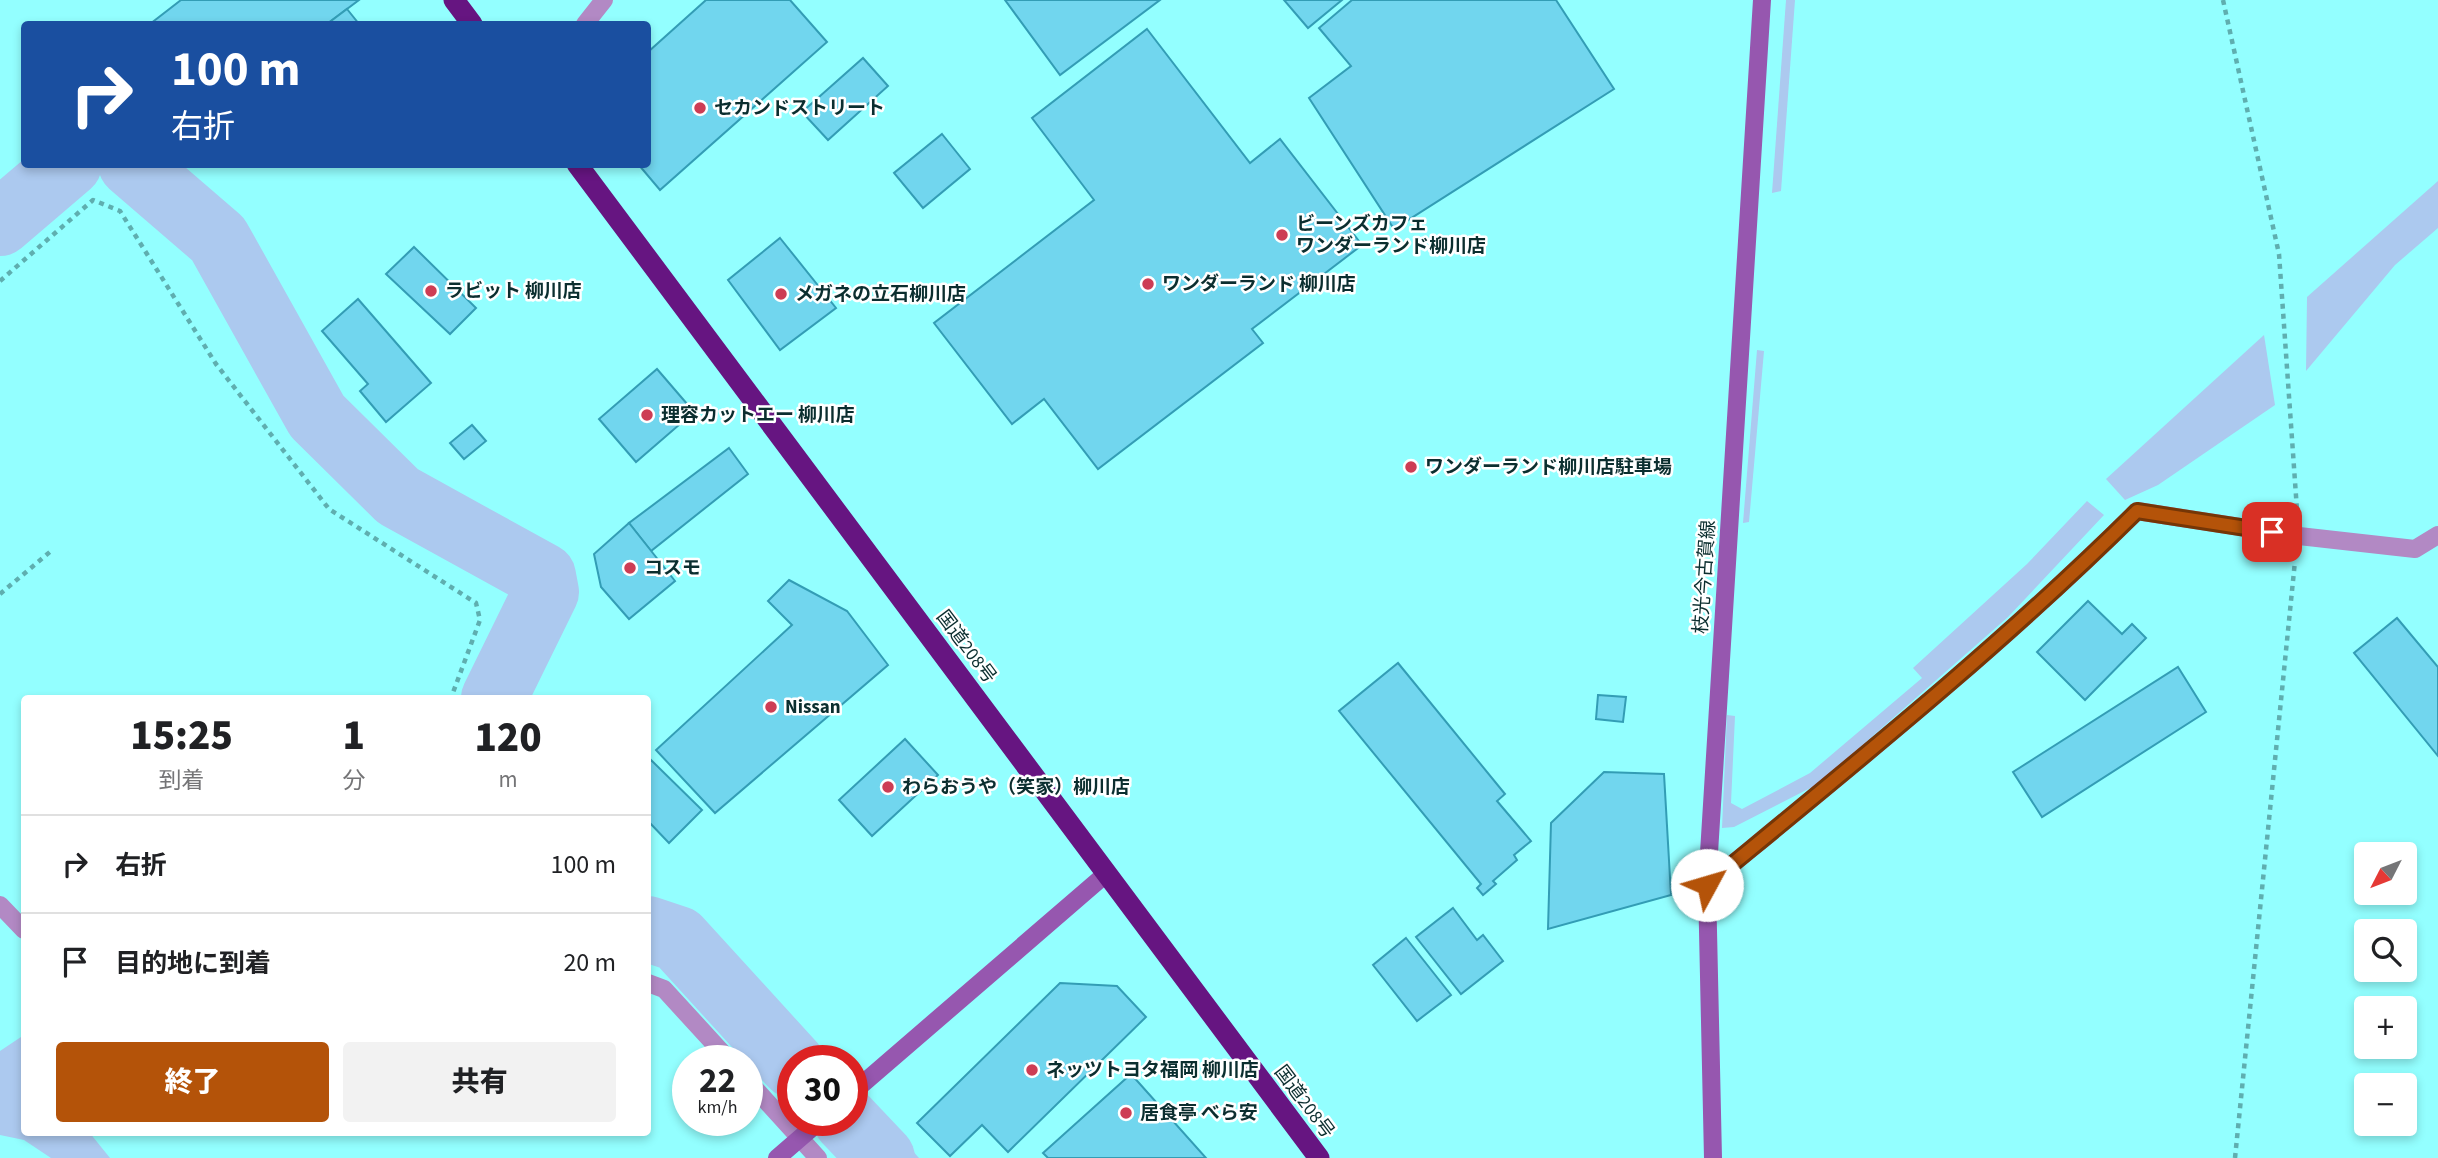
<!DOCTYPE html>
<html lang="ja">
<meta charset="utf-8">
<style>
:root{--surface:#fff;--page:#f2f2f2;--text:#202124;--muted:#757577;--line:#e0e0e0;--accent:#b45309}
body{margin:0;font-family:"Source Sans 3","Noto Sans JP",sans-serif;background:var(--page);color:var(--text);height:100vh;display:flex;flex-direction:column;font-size:26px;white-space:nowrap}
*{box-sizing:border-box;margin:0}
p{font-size:23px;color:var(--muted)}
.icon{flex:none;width:38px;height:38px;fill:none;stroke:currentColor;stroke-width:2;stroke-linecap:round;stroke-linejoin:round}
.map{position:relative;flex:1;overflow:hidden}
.panel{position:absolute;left:21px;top:695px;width:630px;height:441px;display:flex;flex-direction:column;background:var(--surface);border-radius:7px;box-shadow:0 4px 10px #0003}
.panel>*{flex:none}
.top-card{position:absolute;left:21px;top:21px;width:630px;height:147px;border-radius:7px;box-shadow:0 4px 10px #0003;background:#1a4fa0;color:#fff;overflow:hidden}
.needle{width:46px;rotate:228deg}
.buttons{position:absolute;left:2354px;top:842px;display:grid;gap:14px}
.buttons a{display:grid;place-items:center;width:63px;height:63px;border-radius:7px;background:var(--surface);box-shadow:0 4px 10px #0003;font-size:35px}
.speed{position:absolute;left:672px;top:1045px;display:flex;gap:14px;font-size:35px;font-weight:700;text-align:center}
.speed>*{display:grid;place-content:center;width:91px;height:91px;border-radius:50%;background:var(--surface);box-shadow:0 4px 10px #0003;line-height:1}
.speed small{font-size:18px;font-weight:400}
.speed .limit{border:10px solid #d22;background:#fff;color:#111}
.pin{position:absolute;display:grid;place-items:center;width:60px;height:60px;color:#fff;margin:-30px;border-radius:14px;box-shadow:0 4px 10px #0006}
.me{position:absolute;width:77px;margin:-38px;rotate:51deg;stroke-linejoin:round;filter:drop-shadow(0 0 5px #0008)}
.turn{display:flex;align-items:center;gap:24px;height:147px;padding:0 35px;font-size:32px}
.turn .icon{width:91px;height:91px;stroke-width:2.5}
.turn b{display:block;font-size:49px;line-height:60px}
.eta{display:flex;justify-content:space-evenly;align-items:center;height:119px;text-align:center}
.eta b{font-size:42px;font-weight:800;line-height:49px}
.cta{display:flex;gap:14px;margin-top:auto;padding:14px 35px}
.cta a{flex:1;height:80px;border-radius:7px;background:var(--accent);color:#fff;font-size:28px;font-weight:800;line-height:80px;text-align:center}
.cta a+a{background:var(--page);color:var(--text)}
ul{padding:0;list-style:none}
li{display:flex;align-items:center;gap:21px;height:98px;padding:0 35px;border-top:2px solid var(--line)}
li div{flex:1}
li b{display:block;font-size:26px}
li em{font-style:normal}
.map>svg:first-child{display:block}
.water{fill:#acc9ef}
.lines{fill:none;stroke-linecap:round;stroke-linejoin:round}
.river{stroke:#acc9ef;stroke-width:66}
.building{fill:#71d6ee;stroke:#339db5;stroke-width:2}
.path{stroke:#5faeaf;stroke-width:4.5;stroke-dasharray:5 5;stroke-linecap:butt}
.street{stroke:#b289c4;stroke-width:18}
.secondary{stroke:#9657af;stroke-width:18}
.highway{stroke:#661581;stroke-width:21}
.route-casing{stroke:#753606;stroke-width:18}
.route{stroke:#b45309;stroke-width:12}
.poi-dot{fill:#cd3d54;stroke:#fff;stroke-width:2.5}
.labels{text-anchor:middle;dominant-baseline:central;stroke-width:5;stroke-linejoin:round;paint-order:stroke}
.poi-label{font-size:19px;font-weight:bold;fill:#0b2e2f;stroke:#fff;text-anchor:start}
.street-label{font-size:19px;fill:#0b2e2f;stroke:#fff}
</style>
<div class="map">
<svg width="2438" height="1158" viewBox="0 0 2438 1158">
<rect width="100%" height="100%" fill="#93ffff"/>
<!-- water -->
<g class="water">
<path d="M1786,0H1795L1781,191L1772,193Z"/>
<path d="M2438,181V228L2395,265L2306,371L2307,297Z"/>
<path d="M2264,335L2275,405L2158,485L2125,500L2106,479Z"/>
<path d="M1757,350L1764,351L1749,522L1743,523Z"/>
<path d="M2087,501L2104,515L2008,617L1818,784L1734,827L1722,828L1727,715L1735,716L1731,803L1742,809L1810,773L1922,678L1913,668L2027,564Z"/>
<path d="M24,1035V1132H89L110,1158H51L24,1140L0,1135V1051Z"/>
<path d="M894,1130L919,1158H863Z"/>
</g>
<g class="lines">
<!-- river -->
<g class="river">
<path d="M131,164L218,239L317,416L398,496L543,576L546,592L494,698"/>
<path d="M0,223L69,164"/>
<path d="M648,929L678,939L793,1065"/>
<path d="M846,1120L882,1158"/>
</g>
</g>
<!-- building -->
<g class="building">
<path d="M181,0H359L327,24H150Z"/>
<path d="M706,0H790L827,42L660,190L638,164H648V52Z"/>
<path d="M1005,0H1160L1060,75Z"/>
<path d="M1284,0H1342L1308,28Z"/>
<path d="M1352,0H1556L1614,89L1394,229L1309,98L1351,66L1319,28Z"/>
<path d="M347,9L359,24H327Z"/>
<path d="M1147,29L1250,163L1280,139L1362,245L1252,329L1263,343L1098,469L1044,399L1012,424L934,323L1094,200L1032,118Z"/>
<path d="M863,58L888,86L828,140L802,112Z"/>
<path d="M942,134L970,169L923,208L894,173Z"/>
<path d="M780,238L836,308L780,350L728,280Z"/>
<path d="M414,247L476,308L450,334L386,274Z"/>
<path d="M358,299L431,383L386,422L360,391L368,384L322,331Z"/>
<path d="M657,369L694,412L636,462L599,419Z"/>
<path d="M472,425L486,441L464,459L450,443Z"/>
<path d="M729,448L748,474L651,551L629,523Z"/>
<path d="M629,523L675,581L629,619L601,587L594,554Z"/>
<path d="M789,580L847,611L888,665L715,813L656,750L792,625L768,601Z"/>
<path d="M2088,601L2122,634L2132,624L2146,638L2085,700L2037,652Z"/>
<path d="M2397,618L2438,667V756L2354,653Z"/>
<path d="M1398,663L1505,794L1497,801L1531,841L1514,855L1517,860L1493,881L1496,884L1483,895L1477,888L1481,884L1339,711Z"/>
<path d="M2178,667L2206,712L2042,817L2013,772Z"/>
<path d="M1598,695L1626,697L1623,722L1596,719Z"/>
<path d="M905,739L938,775L872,836L839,800Z"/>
<path d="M651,760L702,810L669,843L648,821V764Z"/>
<path d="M1604,772L1664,774L1671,895L1548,929L1551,823Z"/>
<path d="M1453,908L1477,940L1483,935L1503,961L1461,994L1416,937Z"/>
<path d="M1406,938L1451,995L1417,1021L1373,965Z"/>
<path d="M1060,983L1117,986L1146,1017L1008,1152L982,1125L950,1156L917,1123Z"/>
<path d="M1131,1074L1206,1158H1048L1043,1153Z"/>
</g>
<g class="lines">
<!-- path -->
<g class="path">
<path d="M2223,0L2279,254L2297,510"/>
<path d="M0,281L93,200L120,211L216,364L329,509L476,603L480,620L451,698"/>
<path d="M0,594L51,551"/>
<path d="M2235,1158L2295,561"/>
</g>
<!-- street -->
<g class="street">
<path d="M585,24L604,0"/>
<path d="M1707,885C1854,764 2002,645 2137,511L2299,536L2415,549L2438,535"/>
<path d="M0,905L24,930"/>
<path d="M648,983L664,989L729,1060"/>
<path d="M747,1080L818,1158"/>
</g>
<!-- secondary -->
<g class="secondary">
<path d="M852,1093L1107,873"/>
<path d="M777,1158L821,1120"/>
<path d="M1713,1158L1707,885L1762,0"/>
</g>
<!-- highway -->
<g class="highway">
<path d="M454,0L472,24"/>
<path d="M577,164L1319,1158"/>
</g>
</g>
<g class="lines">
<defs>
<path id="route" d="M1707,885C1854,764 2002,645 2137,511L2272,532"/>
</defs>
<!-- route casing -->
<use href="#route" class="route-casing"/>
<!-- route -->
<use href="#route" class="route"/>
</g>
<!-- markers -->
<g class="poi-dot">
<circle cx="700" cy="108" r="7"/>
<circle cx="1282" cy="235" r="7"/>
<circle cx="1148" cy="284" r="7"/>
<circle cx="431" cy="291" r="7"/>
<circle cx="781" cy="294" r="7"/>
<circle cx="647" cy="415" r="7"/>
<circle cx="1411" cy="467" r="7"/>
<circle cx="630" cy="568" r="7"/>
<circle cx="771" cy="707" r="7"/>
<circle cx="888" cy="787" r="7"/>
<circle cx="1032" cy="1070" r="7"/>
<circle cx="1126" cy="1113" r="7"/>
</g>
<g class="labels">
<!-- poi labels -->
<g class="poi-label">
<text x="714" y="108">セカンドストリート</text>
<text x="1296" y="224">ビーンズカフェ<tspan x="1296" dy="22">ワンダーランド柳川店</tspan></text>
<text x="1162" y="284">ワンダーランド 柳川店</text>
<text x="445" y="291">ラビット 柳川店</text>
<text x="795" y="294">メガネの立石柳川店</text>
<text x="661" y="415">理容カットエー 柳川店</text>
<text x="1425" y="467">ワンダーランド柳川店駐車場</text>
<text x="644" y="568">コスモ</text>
<text x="785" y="707">Nissan</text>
<text x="902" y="787">わらおうや（笑家）柳川店</text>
<text x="1046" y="1070">ネッツトヨタ福岡 柳川店</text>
<text x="1140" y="1113">居食亭 べら安</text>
</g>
<!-- street labels -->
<g class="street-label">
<text transform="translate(1705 577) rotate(-86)">枝光今古賀線</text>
<text transform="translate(966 647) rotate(53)">国道208号</text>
<text transform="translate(1304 1102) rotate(53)">国道208号</text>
</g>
</g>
</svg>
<div class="buttons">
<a><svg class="needle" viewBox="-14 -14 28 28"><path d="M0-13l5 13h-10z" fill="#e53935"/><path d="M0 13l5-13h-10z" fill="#757577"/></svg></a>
<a><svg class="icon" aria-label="search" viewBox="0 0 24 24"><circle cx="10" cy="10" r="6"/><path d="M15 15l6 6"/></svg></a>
<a>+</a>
<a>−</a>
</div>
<div class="speed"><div>22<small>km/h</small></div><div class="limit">30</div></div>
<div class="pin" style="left:2272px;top:532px;background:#d93025"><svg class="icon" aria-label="arrive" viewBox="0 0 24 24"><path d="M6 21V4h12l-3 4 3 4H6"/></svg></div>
<svg class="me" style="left:1707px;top:885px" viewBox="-20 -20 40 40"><circle r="19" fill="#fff"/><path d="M0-13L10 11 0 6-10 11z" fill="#b45309"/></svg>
<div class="top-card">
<div class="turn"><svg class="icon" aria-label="right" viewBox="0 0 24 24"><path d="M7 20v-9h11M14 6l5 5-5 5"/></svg><div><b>100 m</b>右折</div></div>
</div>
<section class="panel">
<div class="eta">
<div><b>15:25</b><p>到着</p></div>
<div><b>1</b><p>分</p></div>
<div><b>120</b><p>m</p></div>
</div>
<ul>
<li><svg class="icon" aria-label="right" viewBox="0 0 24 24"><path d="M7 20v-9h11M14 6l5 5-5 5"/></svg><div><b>右折</b></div><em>100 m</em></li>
<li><svg class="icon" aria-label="arrive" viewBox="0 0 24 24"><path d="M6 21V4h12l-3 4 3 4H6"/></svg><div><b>目的地に到着</b></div><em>20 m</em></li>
</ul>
<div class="cta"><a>終了</a><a>共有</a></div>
</section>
</div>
